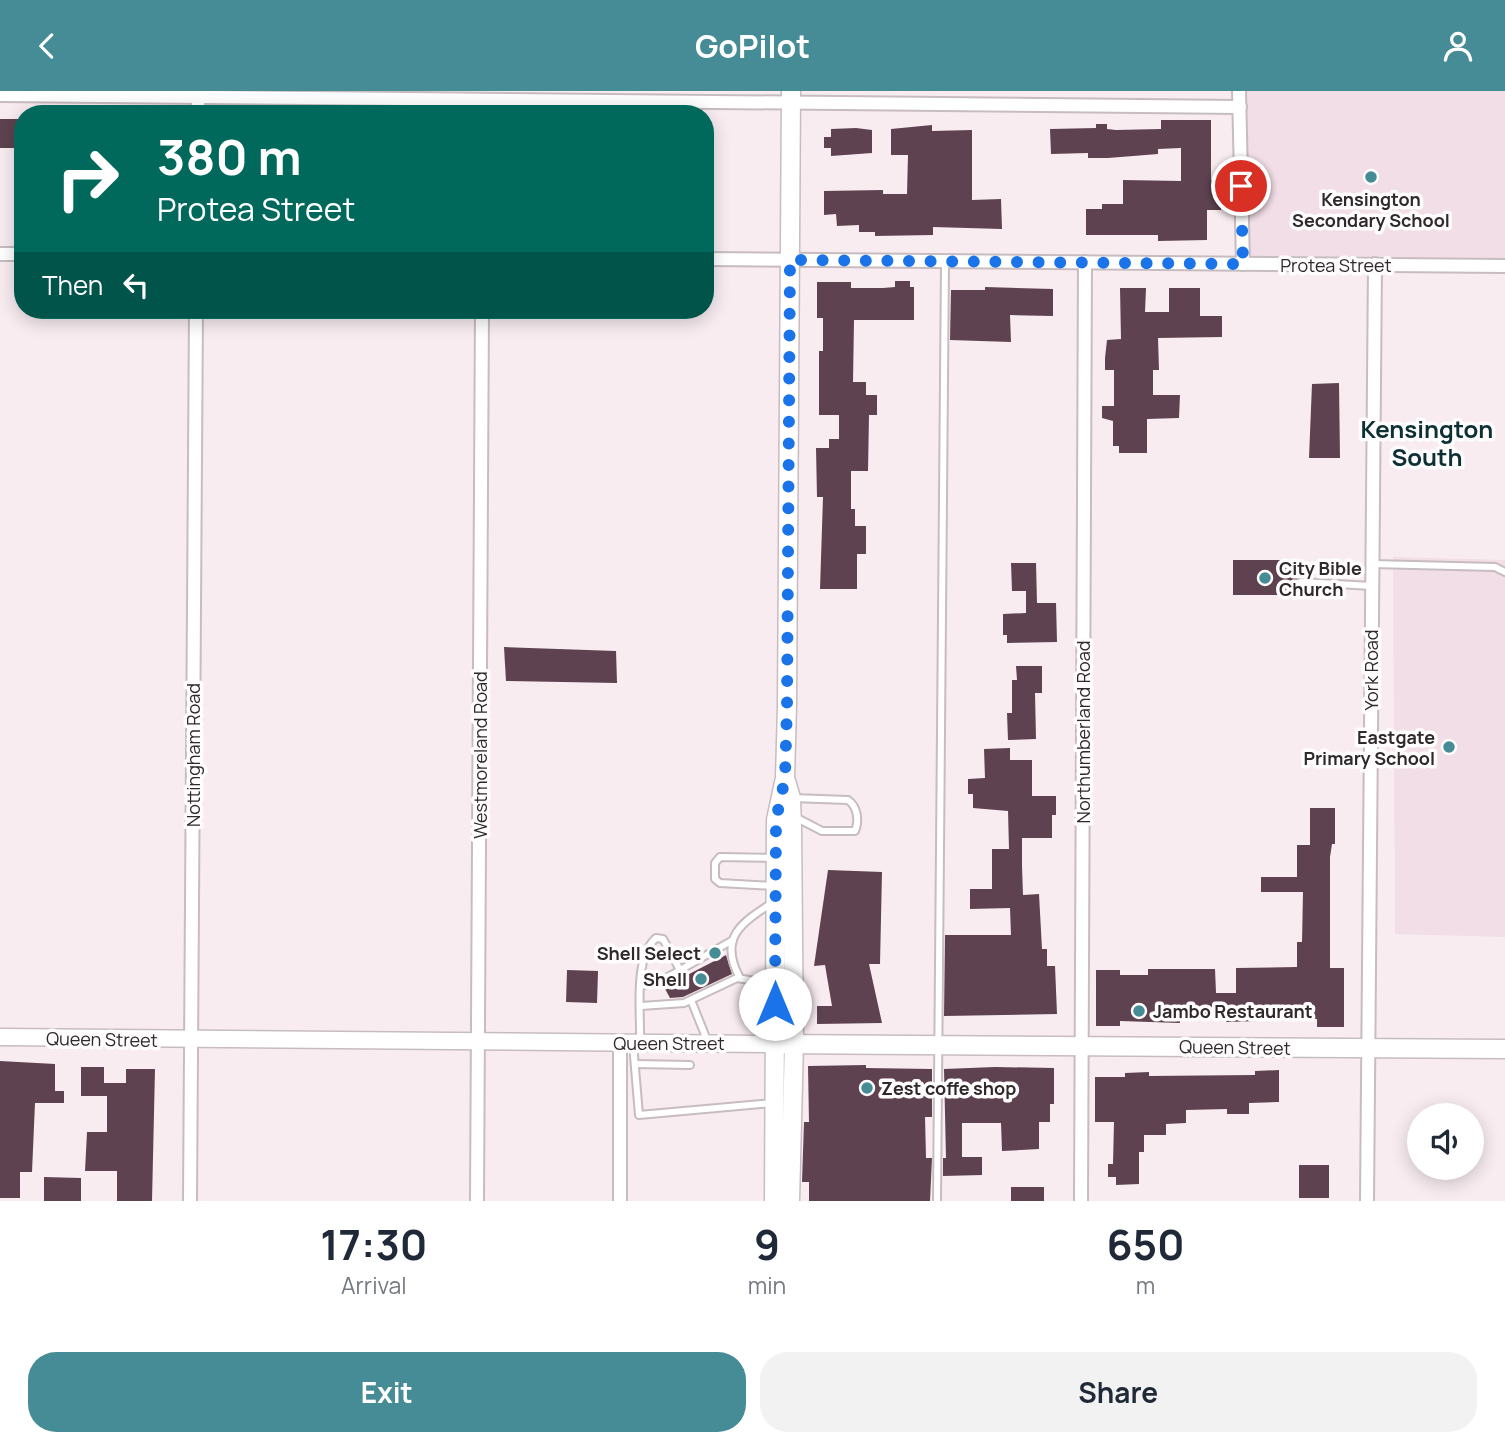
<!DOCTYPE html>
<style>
:root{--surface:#fff;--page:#f2f2f3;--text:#1f2937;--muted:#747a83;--accent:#468c96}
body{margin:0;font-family:Manrope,sans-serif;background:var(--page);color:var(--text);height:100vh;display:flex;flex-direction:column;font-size:26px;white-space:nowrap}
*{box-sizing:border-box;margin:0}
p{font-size:23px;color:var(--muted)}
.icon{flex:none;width:38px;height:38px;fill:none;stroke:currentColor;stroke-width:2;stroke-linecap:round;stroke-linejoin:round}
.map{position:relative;height:1110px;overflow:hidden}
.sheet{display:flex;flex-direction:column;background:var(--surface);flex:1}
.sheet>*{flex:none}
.guide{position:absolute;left:14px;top:14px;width:700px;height:214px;border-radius:28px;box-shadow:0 4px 18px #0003;background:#00695c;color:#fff;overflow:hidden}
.controls{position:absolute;left:1407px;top:1012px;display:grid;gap:14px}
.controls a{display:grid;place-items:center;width:77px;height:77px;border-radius:50%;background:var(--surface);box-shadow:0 4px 18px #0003;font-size:35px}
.pin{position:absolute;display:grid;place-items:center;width:60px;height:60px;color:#fff;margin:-30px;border:4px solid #fff;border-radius:50%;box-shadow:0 2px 7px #0007}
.me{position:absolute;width:77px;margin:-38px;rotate:0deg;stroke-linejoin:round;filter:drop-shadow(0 0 5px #0008)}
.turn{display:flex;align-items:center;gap:24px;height:147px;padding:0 28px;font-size:32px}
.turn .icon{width:91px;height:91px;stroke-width:2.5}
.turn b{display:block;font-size:49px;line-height:60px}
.then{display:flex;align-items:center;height:66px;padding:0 28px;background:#0003;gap:14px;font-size:26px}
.eta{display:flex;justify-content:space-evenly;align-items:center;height:119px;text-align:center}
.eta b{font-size:42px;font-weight:700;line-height:49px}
.action{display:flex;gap:14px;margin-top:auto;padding:14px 28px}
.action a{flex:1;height:80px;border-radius:28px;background:var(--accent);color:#fff;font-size:28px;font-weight:700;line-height:80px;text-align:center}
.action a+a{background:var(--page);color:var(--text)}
header{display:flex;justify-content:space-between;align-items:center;height:91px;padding:0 28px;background:var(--accent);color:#fff;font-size:32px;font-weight:700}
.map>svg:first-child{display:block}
.built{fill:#f1dee6}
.building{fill:#5e424f}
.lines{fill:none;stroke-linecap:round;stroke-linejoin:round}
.service-casing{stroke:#c7bcc0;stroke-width:10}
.minor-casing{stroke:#c7bcc0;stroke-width:16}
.tertiary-casing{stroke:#c7bcc0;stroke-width:19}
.secondary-casing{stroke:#c7bcc0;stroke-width:21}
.service{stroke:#fff;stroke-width:6}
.minor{stroke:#fff;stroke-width:12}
.tertiary{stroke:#fff;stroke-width:16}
.secondary{stroke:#fff;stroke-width:18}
.route{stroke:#1a73e8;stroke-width:12;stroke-dasharray:0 21.6}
.poi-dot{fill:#468c96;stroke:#fffcfd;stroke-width:2.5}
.labels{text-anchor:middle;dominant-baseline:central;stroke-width:7;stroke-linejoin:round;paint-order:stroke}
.poi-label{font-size:18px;font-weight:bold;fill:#2e292b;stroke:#fffcfd;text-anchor:start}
.street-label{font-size:18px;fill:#2e292b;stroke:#fffcfd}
.district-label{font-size:24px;font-weight:bold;fill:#0d3035;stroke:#fffcfd}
</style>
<header><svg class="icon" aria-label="back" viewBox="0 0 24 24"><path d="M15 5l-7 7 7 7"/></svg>GoPilot<svg class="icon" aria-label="person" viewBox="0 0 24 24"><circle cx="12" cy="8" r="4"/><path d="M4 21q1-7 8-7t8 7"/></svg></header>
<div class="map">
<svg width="1505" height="1110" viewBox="0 0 1505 1110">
<rect width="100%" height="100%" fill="#f8ecf1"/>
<!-- built -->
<g class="built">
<path d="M1238,0H1505V177L1236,173Z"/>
<path d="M1393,466L1505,469V846L1395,843Z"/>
</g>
<!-- building -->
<g class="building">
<path d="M0,28H21L23,57H0Z"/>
<path d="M1161,29H1211V89H1221V119H1207V149L1158,150V144H1086V118H1102V113H1123V89L1181,90V57L1158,58V63L1108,67H1088V62L1051,63L1050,38L1096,37V33H1107V38L1116,39L1161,38Z"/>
<path d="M932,34V40L972,39V109L1001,108L1002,138L933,136V144L875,145V141H859V134L837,135L836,123L824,124V100L883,99V103H907L908,64H891V38Z"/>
<path d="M856,37L872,39V62L831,65V57H824V46H831V38Z"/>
<path d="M895,190H910V196H914V229H854L853,291H866V304H877V324H869L868,380H851V418H855V435H866V463H857V498H820L823,406H817L816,357H829V348H839V324H819V260H823V227H817V191H851V197H883L895,196Z"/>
<path d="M985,196L1053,198V225L1010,224L1011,251L950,249L951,199H985Z"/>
<path d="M1120,197H1146L1145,221H1169V197H1200V225H1222V246L1158,247L1159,279H1153V304H1180L1179,327L1147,328V362H1119V355H1113V330L1102,327V315H1114V279H1105V267L1107,249L1121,248Z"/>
<path d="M1339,292L1340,367H1309L1312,293Z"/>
<rect x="1233" y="469" width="64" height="35"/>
<path d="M1011,472H1036L1037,512H1056L1057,551L1007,552V544H1003V523L1026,522V500H1012Z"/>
<path d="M504,556L616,560L617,592L506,590Z"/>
<path d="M1016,575H1042V602H1035L1036,648L1008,649L1007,622H1012V589H1017Z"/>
<path d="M1010,657V669H1032V705H1056V724H1052V747H1022V775L1023,804L1039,803L1042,858H1047V875H1055L1057,923L944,925L945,844H1011L1010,817L970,818V798H992V758H1009L1008,720L973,717V703H968V688L985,687L984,658Z"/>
<path d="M1310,717H1335V753H1332L1330,766V877H1344V936H1317V928L1226,931L1225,924L1180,925V932L1120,930V935H1096V879H1120V884H1148V878H1215L1216,902H1236V877L1297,876V851H1302L1303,801H1261V786H1297V754H1310Z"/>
<path d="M828,779L882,781L880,873H869L882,932L817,933V915H832L825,874L814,875Z"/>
<path d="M726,864L732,883L683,906L670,907L664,896Z"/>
<path d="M567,879L598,880L597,912L566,911Z"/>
<path d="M0,970L55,973V1000H64V1012H35L32,1081H20V1107H0Z"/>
<path d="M866,974V977L932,978V1026H925L926,1067H932L930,1110H809V1091H802L804,1031H809L808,975Z"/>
<path d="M81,976H104V992H126V978H155L152,1110H117V1080H85L87,1041H107V1005H81Z"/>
<path d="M995,976L1054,977V1013H1050V1031H1039V1058L1002,1060L1001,1032H962V1066H982V1084L943,1085V1067H946L944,978Z"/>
<path d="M1279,979V1011L1249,1012V1023H1227V1018L1186,1019V1032L1166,1033V1044H1144V1061H1139V1093L1116,1094V1086H1108V1073H1113L1114,1031H1095V986H1125V982L1149,981V985L1255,984V980Z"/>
<rect x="1299" y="1074" width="30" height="33"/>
<path d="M44,1086L81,1087V1110H44Z"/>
<rect x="1011" y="1096" width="33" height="14"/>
</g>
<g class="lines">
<defs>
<g id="service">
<path d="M1372,473L1495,476L1505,481"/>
<path d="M1301,491L1372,495"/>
<path d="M792,707L848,709C858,716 859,730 855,740H822L793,725"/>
<path d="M774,767L720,766L715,772V788L720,792L774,795"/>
<path d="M740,887C718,847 741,832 772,812"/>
<path d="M641,895L666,887L733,849"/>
<path d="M691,909L707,949"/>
<path d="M641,915L684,912L737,887L773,893"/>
<path d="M640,951C641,921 633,867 656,847L663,848L680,879"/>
<path d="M633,953L639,1024L772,1012"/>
<path d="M635,973L690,974"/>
<path d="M937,1110L945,171"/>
</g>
<g id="minor">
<path d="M1239,0L1243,173"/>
<path d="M0,4L1240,16"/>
<path d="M198,23V0"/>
<path d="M0,163H23"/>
<path d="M705,168L1505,175"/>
<path d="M620,953V1110"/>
<path d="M190,1110L196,219"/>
<path d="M477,1110L482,219"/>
<path d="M1081,1110L1085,171"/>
<path d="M1367,1110L1375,173"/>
</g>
<path id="tertiary" d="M0,946L774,953"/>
<g id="secondary">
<path d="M786,690L791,707L792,736L794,952L790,1110"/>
<path d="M774,953L1505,958"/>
<path d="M774,1110L776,729L785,687L787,615L791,0"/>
</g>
</defs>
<!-- service casing -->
<use href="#service" class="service-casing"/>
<!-- minor casing -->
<use href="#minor" class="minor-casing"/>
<!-- tertiary casing -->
<use href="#tertiary" class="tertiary-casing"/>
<!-- secondary casing -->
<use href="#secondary" class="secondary-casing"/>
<!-- service -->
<use href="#service" class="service"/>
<!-- minor -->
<use href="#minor" class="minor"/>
<!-- tertiary -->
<use href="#tertiary" class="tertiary"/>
<!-- secondary -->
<use href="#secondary" class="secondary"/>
</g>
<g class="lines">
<!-- route -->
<path class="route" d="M775,913L776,729L785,687L787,615L790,169L1243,173L1241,95"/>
</g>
<!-- markers -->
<g class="poi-dot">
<circle cx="1371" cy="86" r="7"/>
<circle cx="1265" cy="487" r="7"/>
<circle cx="1449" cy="656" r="7"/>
<circle cx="715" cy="862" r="7"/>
<circle cx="701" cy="888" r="7"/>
<circle cx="1139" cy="920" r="7"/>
<circle cx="867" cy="997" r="7"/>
</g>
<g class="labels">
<!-- poi labels -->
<g class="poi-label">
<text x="1371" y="108" text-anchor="middle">Kensington<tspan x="1371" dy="21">Secondary School</tspan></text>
<text x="1279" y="477">City Bible<tspan x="1279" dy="21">Church</tspan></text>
<text x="1435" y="646" text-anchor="end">Eastgate<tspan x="1435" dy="21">Primary School</tspan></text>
<text x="701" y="862" text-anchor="end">Shell Select</text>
<text x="687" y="888" text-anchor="end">Shell</text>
<text x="1153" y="920">Jambo Restaurant</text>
<text x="881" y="997">Zest coffe shop</text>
</g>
<!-- street labels -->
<g class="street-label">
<text x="1336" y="174">Protea Street</text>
<text transform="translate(1371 579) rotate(-90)">York Road</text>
<text transform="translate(1083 641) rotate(-90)">Northumberland Road</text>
<text transform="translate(193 664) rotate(-90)">Nottingham Road</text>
<text transform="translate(480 664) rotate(-90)">Westmoreland Road</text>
<text transform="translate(102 948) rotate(1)">Queen Street</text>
<text x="669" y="952">Queen Street</text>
<text transform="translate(1235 956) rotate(1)">Queen Street</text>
</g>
<!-- district labels -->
<g class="district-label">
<text x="1427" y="337">Kensington<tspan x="1427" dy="28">South</tspan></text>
</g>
</g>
</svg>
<div class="controls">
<a><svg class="icon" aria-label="sound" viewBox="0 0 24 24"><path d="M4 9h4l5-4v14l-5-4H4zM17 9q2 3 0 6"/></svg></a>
</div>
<div class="pin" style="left:1241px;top:95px;background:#d93025"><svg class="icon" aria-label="arrive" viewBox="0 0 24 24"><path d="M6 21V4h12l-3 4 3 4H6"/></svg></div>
<svg class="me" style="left:775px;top:913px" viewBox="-20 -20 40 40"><circle r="19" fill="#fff"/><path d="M0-13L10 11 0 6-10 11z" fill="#1a73e8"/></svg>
<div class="guide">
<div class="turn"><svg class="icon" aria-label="right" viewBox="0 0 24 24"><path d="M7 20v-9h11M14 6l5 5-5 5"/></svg><div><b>380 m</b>Protea Street</div></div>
<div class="then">Then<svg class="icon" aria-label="left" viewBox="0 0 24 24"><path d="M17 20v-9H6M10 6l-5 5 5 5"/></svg></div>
</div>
</div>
<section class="sheet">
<div class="eta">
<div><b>17:30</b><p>Arrival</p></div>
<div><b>9</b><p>min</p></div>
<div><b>650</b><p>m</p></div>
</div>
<div class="action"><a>Exit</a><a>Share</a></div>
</section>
